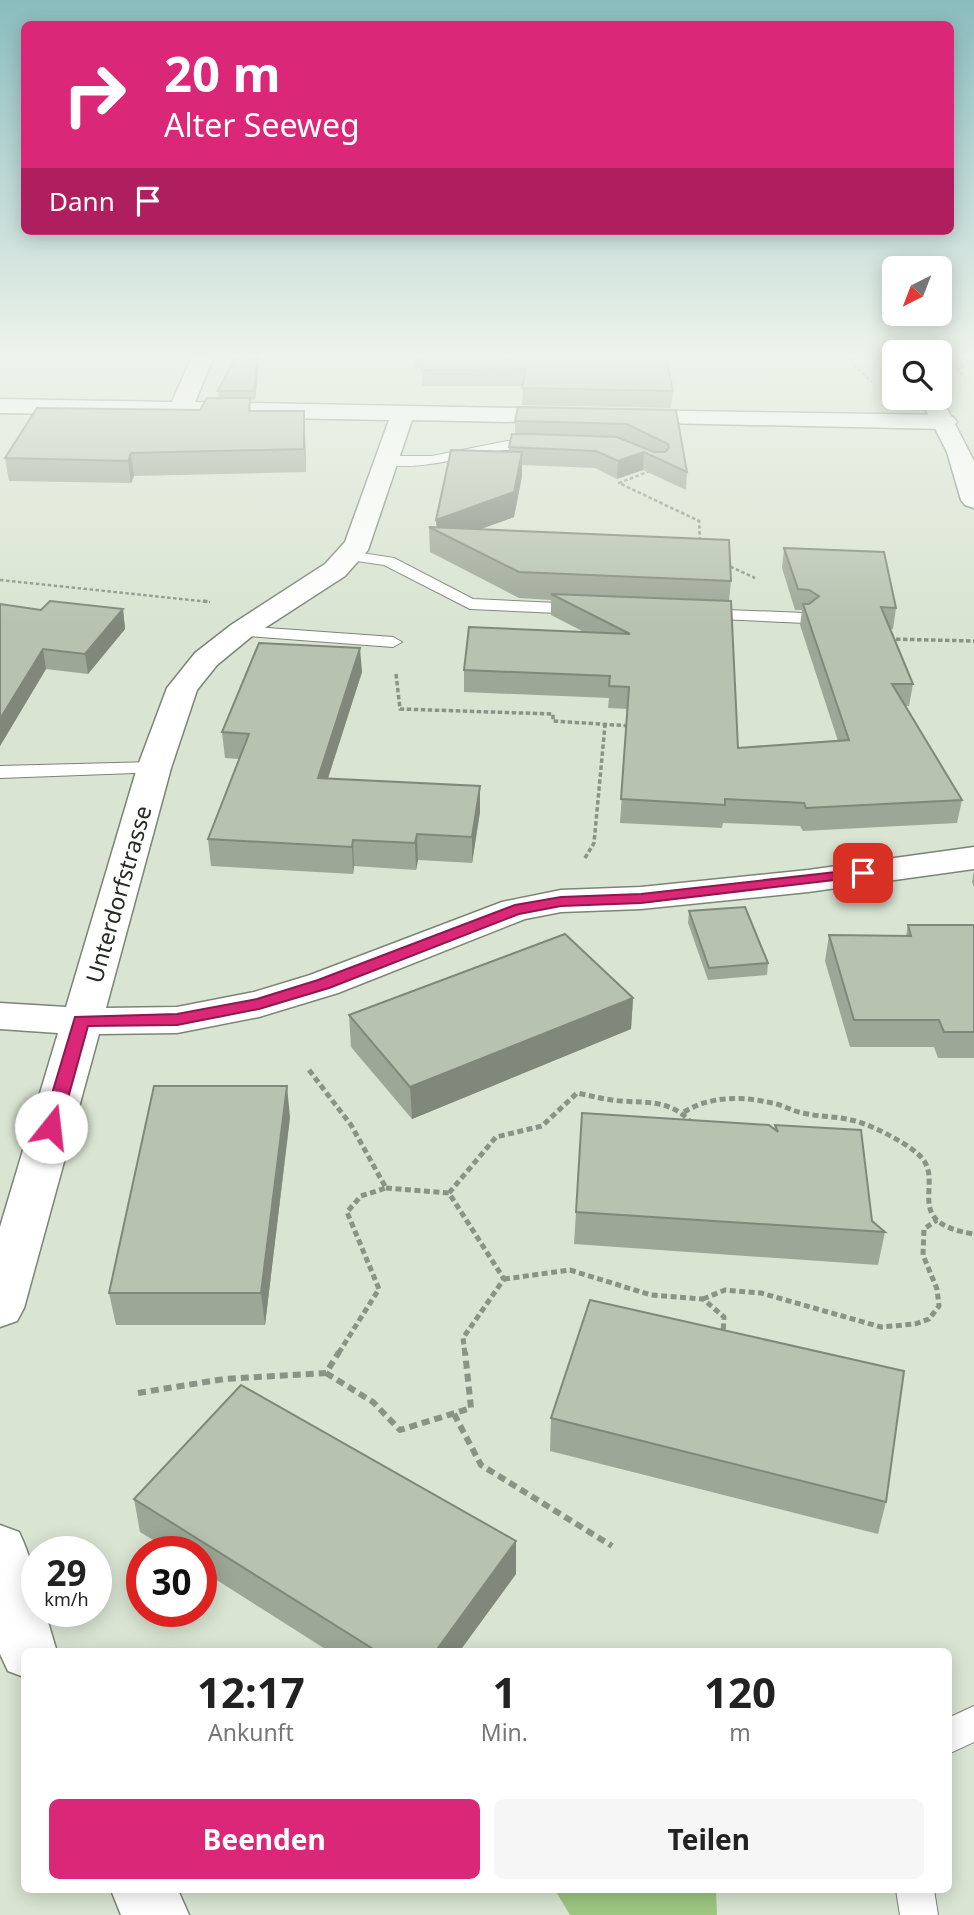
<!DOCTYPE html>
<html lang="de">
<style>
:root{--surface:#fff;--page:#f6f6f6;--text:#222;--muted:#767676;--accent:#db2777}
body{margin:0;font-family:"Noto Sans",sans-serif;background:var(--page);color:var(--text);height:100vh;display:flex;flex-direction:column;font-size:26px;white-space:nowrap}
*{box-sizing:border-box;margin:0}
p{font-size:23px;color:var(--muted)}
.icon{flex:none;width:38px;height:38px;fill:none;stroke:currentColor;stroke-width:2;stroke-linecap:round;stroke-linejoin:round}
.map{position:relative;flex:1;overflow:hidden}
.drawer{position:absolute;left:21px;top:1648px;width:931px;height:245px;display:flex;flex-direction:column;background:var(--surface);border-radius:10px;box-shadow:0 4px 18px #0003}
.drawer>*{flex:none}
.top-card{position:absolute;left:21px;top:21px;width:933px;height:214px;border-radius:10px;box-shadow:0 4px 18px #0003;background:#db2777;color:#fff;overflow:hidden}
.needle{width:46px;rotate:222deg}
.buttons{position:absolute;left:882px;top:256px;display:grid;gap:14px}
.buttons a{display:grid;place-items:center;width:70px;height:70px;border-radius:10px;background:var(--surface);box-shadow:0 4px 18px #0003;font-size:35px}
.speed{position:absolute;left:21px;top:1536px;display:flex;gap:14px;font-size:35px;font-weight:700;text-align:center}
.speed>*{display:grid;place-content:center;width:91px;height:91px;border-radius:50%;background:var(--surface);box-shadow:0 4px 18px #0003;line-height:1}
.speed small{font-size:18px;font-weight:400}
.speed .limit{border:10px solid #d22;background:#fff;color:#111}
.pin{position:absolute;display:grid;place-items:center;width:60px;height:60px;color:#fff;margin:-30px;border-radius:14px;box-shadow:0 4px 10px #0006}
.me{position:absolute;width:77px;margin:-38px;rotate:16deg;stroke-linejoin:round;filter:drop-shadow(0 0 5px #0008)}
.turn{display:flex;align-items:center;gap:24px;height:147px;padding:0 28px;font-size:32px}
.turn .icon{width:91px;height:91px;stroke-width:2.5}
.turn b{display:block;font-size:49px;line-height:60px}
.then{display:flex;align-items:center;height:66px;padding:0 28px;background:#0003;gap:14px;font-size:26px}
.eta{display:flex;justify-content:space-evenly;align-items:center;height:119px;text-align:center}
.eta b{font-size:42px;font-weight:700;line-height:49px}
.cta{display:flex;gap:14px;margin-top:auto;padding:14px 28px}
.cta a{flex:1;height:80px;border-radius:10px;background:var(--accent);color:#fff;font-size:28px;font-weight:700;line-height:80px;text-align:center}
.cta a+a{background:var(--page);color:var(--text)}
.map>svg:first-child{display:block}
.water{fill:#9dc780}
.lines{fill:none;stroke-linecap:round;stroke-linejoin:round}
.lane-casing{stroke:#7b8575;stroke-width:2}
.street-casing{stroke:#7b8575;stroke-width:3}
.secondary-casing{stroke:#7b8575;stroke-width:3}
.path-far3{stroke:#8b9386;stroke-width:2.5;stroke-dasharray:3.5 2.5;stroke-linecap:butt}
.path-far2{stroke:#8b9386;stroke-width:3.5;stroke-dasharray:4.5 2.5;stroke-linecap:butt}
.path-far1{stroke:#8b9386;stroke-width:5;stroke-dasharray:6 3.5;stroke-linecap:butt}
.path{stroke:#8b9386;stroke-width:6;stroke-dasharray:8 5;stroke-linecap:butt}
.lane{fill:#fff;fill-rule:evenodd}
.street{fill:#fff;fill-rule:evenodd}
.secondary{fill:#fff;fill-rule:evenodd}
.wall{fill:#9da797}
.shaded-wall{fill:#80887b}
.building{fill:#b7c2b0;stroke:#80887b;stroke-width:2}
.route{fill:#db2777;stroke:#8e194d;stroke-width:2}
.labels{text-anchor:middle;dominant-baseline:central;stroke-width:6;stroke-linejoin:round;paint-order:stroke}
.street-label{font-size:23px;fill:#252a23;stroke:#fff}
</style>
<div class="map">
<svg width="974" height="1915" viewBox="0 0 974 1915">
<rect width="100%" height="100%" fill="#d9e4d2"/>
<!-- water -->
<path class="water" d="M555,1890H716L717,1915H570Z"/>
<g class="lines">
<defs>
<g id="lane">
<path d="M507,441L541,442L548,446C538,455 519,448 505,450C480,453 399,477 381,460L388,456H432Z"/>
<path d="M349,551L394,558L473,599L580,604L588,609L580,614L470,609L384,565L343,559L341,556Z"/>
<path d="M702,609L805,613L814,618L805,623L696,618L693,614L696,610Z"/>
<path d="M241,626L393,637L402,642L393,647L235,635L232,631Z"/>
<path d="M154,762L161,764L164,768L161,772L0,778V766Z"/>
<path d="M974,1706V1742L948,1754V1718Z"/>
<path d="M896,1890H934L938,1915H900Z"/>
</g>
<g id="street">
<path d="M192,356H214L195,402L568,409L576,411L580,416L576,421L568,423L412,420L368,550L345,576L251,637L217,665L197,690L171,768L106,1008L177,1007L254,992L310,975L502,902L561,890L641,887L808,870L974,847V869L808,892L641,909L561,912L525,919L338,993L259,1017L177,1033L99,1034L24,1308L17,1321L0,1327V1227L58,1033L0,1029V1003L66,1007L137,768L167,688L195,653L231,625L325,564L345,542L389,420L0,413V399L172,402Z"/>
<path d="M625,410L945,415L953,417L957,422L953,427L945,429L617,422L613,417L617,412Z"/>
<path d="M0,1525L19,1532C32,1559 37,1582 37,1612H45L57,1652H24V1677L8,1671L0,1654Z"/>
<path d="M111,1890H178L189,1915H121Z"/>
</g>
<path id="secondary" d="M940,395L974,461V508L965,505L961,500L947,452L919,397H940Z"/>
</defs>
<!-- lane casing -->
<use href="#lane" class="lane-casing"/>
<!-- street casing -->
<use href="#street" class="street-casing"/>
<!-- secondary casing -->
<use href="#secondary" class="secondary-casing"/>
<!-- path-far3 -->
<g class="path-far3">
<path d="M845,356L872,382"/>
<path d="M963,375L958,369L974,357"/>
<path d="M650,471L619,483L699,521L700,542"/>
<path d="M725,564L755,578"/>
<path d="M0,580L210,602"/>
</g>
<!-- path-far2 -->
<g class="path-far2">
<path d="M203,601L210,602"/>
<path d="M889,639L974,641"/>
<path d="M396,674L400,709L553,714V721L631,726"/>
<path d="M585,858L594,843L605,725"/>
</g>
<!-- path-far1 -->
<g class="path-far1">
<path d="M309,1070L351,1125L386,1188L361,1196L347,1212L379,1289L338,1354"/>
<path d="M684,1112C710,1096 742,1096 772,1103C783,1105 792,1111 803,1113C819,1117 835,1116 851,1120C868,1123 905,1142 918,1154C949,1181 897,1222 974,1234"/>
<path d="M386,1188L449,1193L504,1279L463,1338L465,1354"/>
<path d="M449,1193L496,1137L542,1126L577,1093C592,1096 606,1100 621,1101C649,1103 673,1100 692,1124"/>
<path d="M504,1279L570,1270L651,1295L703,1299L724,1317L723,1334"/>
<path d="M703,1299L725,1290L761,1293L881,1327L915,1324L929,1319L939,1306L937,1289L923,1255L924,1229L937,1220"/>
</g>
<!-- path -->
<g class="path">
<path d="M326,1373L373,1402L400,1430L471,1408L465,1352"/>
<path d="M138,1393L224,1379L326,1373L339,1352"/>
<path d="M454,1414L481,1465L612,1546"/>
</g>
<!-- lane -->
<use href="#lane" class="lane"/>
<!-- street -->
<use href="#street" class="street"/>
<!-- secondary -->
<use href="#secondary" class="secondary"/>
</g>
<!-- wall -->
<g class="wall">
<path d="M260,356L255,400H250L251,411L305,433L306,472L134,476L131,483L9,481L5,458L200,410L219,398L218,391Z"/>
<path d="M402,356H666L673,391L671,408L522,405L523,386H422V367L414,368V359H402Z"/>
<path d="M676,410L687,472L686,490L643,470L617,479L595,468L522,465V476L514,517L481,529L731,581L729,601L738,748L838,741L800,625L802,610H795L782,568L784,548L896,608L893,629H890L913,684L909,706H906L962,800L957,823L803,831L800,826L723,823L722,828L620,823L628,709L608,708L609,698L464,692V670L584,632L551,615V600L519,598L430,552L429,527H437L436,520L509,451V447L515,434V421Z"/>
<path d="M0,604L41,610L123,609L125,629L88,674L46,669L0,746Z"/>
<path d="M362,672L328,778L480,812L472,863L418,860L416,870L354,866L353,874L211,866L208,839L239,759L225,758L222,732Z"/>
<path d="M974,871V887L972,882Z"/>
<path d="M689,911L768,963L767,975L708,980L688,923Z"/>
<path d="M908,925H974V1058H938L934,1047H850L825,961L829,935L906,936Z"/>
<path d="M633,998L631,1029L412,1119L351,1047L349,1015Z"/>
<path d="M290,1117L265,1325H116L109,1293Z"/>
<path d="M775,1125L885,1232L878,1265L574,1244L576,1212L774,1129Z"/>
<path d="M551,1418L886,1502L878,1534L550,1451Z"/>
<path d="M134,1499L516,1541V1574L459,1652H330L201,1570V1552H173L140,1532Z"/>
</g>
<!-- shaded-wall -->
<g class="shaded-wall">
<path d="M258,356H260L255,400L254,391Z"/>
<path d="M304,411L305,433L306,472L304,449Z"/>
<path d="M522,452V476L514,517L453,539L437,530L436,520Z"/>
<path d="M644,452L643,470L617,479L618,461Z"/>
<path d="M131,453L134,476L131,483L128,461Z"/>
<path d="M123,609L125,629L88,674L85,654Z"/>
<path d="M360,648L362,672L320,803L318,778Z"/>
<path d="M43,649L46,669L0,746V719Z"/>
<path d="M480,786V812L472,863V837Z"/>
<path d="M417,834L418,860L416,870L415,843Z"/>
<path d="M353,840L354,866L353,874L352,847Z"/>
<path d="M633,998L631,1029L412,1119L410,1087Z"/>
<path d="M287,1086L290,1117L265,1325L261,1293Z"/>
<path d="M516,1541V1574L459,1652H435Z"/>
</g>
<!-- building -->
<g class="building">
<path d="M236,356H258L254,391H218Z"/>
<path d="M422,356H666L673,391L522,388L526,369L422,370Z"/>
<path d="M207,398H250L249,411H304V449L131,453L128,461L5,458L37,408L200,410Z"/>
<path d="M518,407L676,410L687,472L644,452L618,461L596,451L509,447L512,434H531L617,437L654,452H665L669,448L668,444L627,424L515,421Z"/>
<path d="M451,450L522,452L514,492L436,520Z"/>
<path d="M429,527L729,540L731,581L519,572Z"/>
<path d="M784,548L884,552L896,608L881,607L913,684H892L962,800L806,808L804,803L725,799V805L621,799L629,687L609,686L610,676L464,670L469,627L630,634L551,594L731,601L738,748L849,740L803,604H809L819,596L809,590L798,589Z"/>
<path d="M50,601L123,609L85,654L43,649L0,719V604L41,610Z"/>
<path d="M259,643L360,648L318,778L480,786L472,837L417,834L415,843L353,840L352,847L208,839L249,734L222,732Z"/>
<path d="M745,907L768,963L709,968L689,911Z"/>
<path d="M908,925H974V1032H944L939,1020H854L829,935L911,936Z"/>
<path d="M565,934L633,998L410,1087L349,1015Z"/>
<path d="M154,1086H287L261,1293H109Z"/>
<path d="M582,1113L769,1125L778,1132L775,1125L861,1130L872,1221L885,1232L576,1212Z"/>
<path d="M590,1300L904,1371L886,1502L551,1418Z"/>
<path d="M241,1385L516,1541L435,1652H378L134,1499Z"/>
</g>
<!-- sky -->
<linearGradient id="sky" x2="0" y2="1"><stop stop-color="#8abcbe"/><stop offset="0.57" stop-color="#eef3eb"/><stop offset="1" stop-color="#eef3eb" stop-opacity="0"/></linearGradient>
<rect width="974" height="624" fill="url(#sky)"/>
<!-- route -->
<path class="route" d="M863,869L868,870L871,873L868,876L641,903L561,906L519,914L329,988L259,1009L177,1025L88,1026L60,1127L57,1131H45L42,1127L75,1017L177,1014L257,999L318,980L515,905L561,897L641,894Z"/>
<g class="labels">
<!-- street labels -->
<g class="street-label">
<text transform="translate(118 894) rotate(-74)">Unterdorfstrasse</text>
</g>
</g>
</svg>
<div class="buttons">
<a><svg class="needle" viewBox="-14 -14 28 28"><path d="M0-13l5 13h-10z" fill="#e53935"/><path d="M0 13l5-13h-10z" fill="#767676"/></svg></a>
<a><svg class="icon" aria-label="search" viewBox="0 0 24 24"><circle cx="10" cy="10" r="6"/><path d="M15 15l6 6"/></svg></a>
</div>
<div class="speed"><div>29<small>km/h</small></div><div class="limit">30</div></div>
<div class="pin" style="left:863px;top:873px;background:#d93025"><svg class="icon" aria-label="arrive" viewBox="0 0 24 24"><path d="M6 21V4h12l-3 4 3 4H6"/></svg></div>
<svg class="me" style="left:51px;top:1127px" viewBox="-20 -20 40 40"><circle r="19" fill="#fff"/><path d="M0-13L10 11 0 6-10 11z" fill="#db2777"/></svg>
<div class="top-card">
<div class="turn"><svg class="icon" aria-label="right" viewBox="0 0 24 24"><path d="M7 20v-9h11M14 6l5 5-5 5"/></svg><div><b>20 m</b>Alter Seeweg</div></div>
<div class="then">Dann<svg class="icon" aria-label="arrive" viewBox="0 0 24 24"><path d="M6 21V4h12l-3 4 3 4H6"/></svg></div>
</div>
<section class="drawer">
<div class="eta">
<div><b>12:17</b><p>Ankunft</p></div>
<div><b>1</b><p>Min.</p></div>
<div><b>120</b><p>m</p></div>
</div>
<div class="cta"><a>Beenden</a><a>Teilen</a></div>
</section>
</div>
